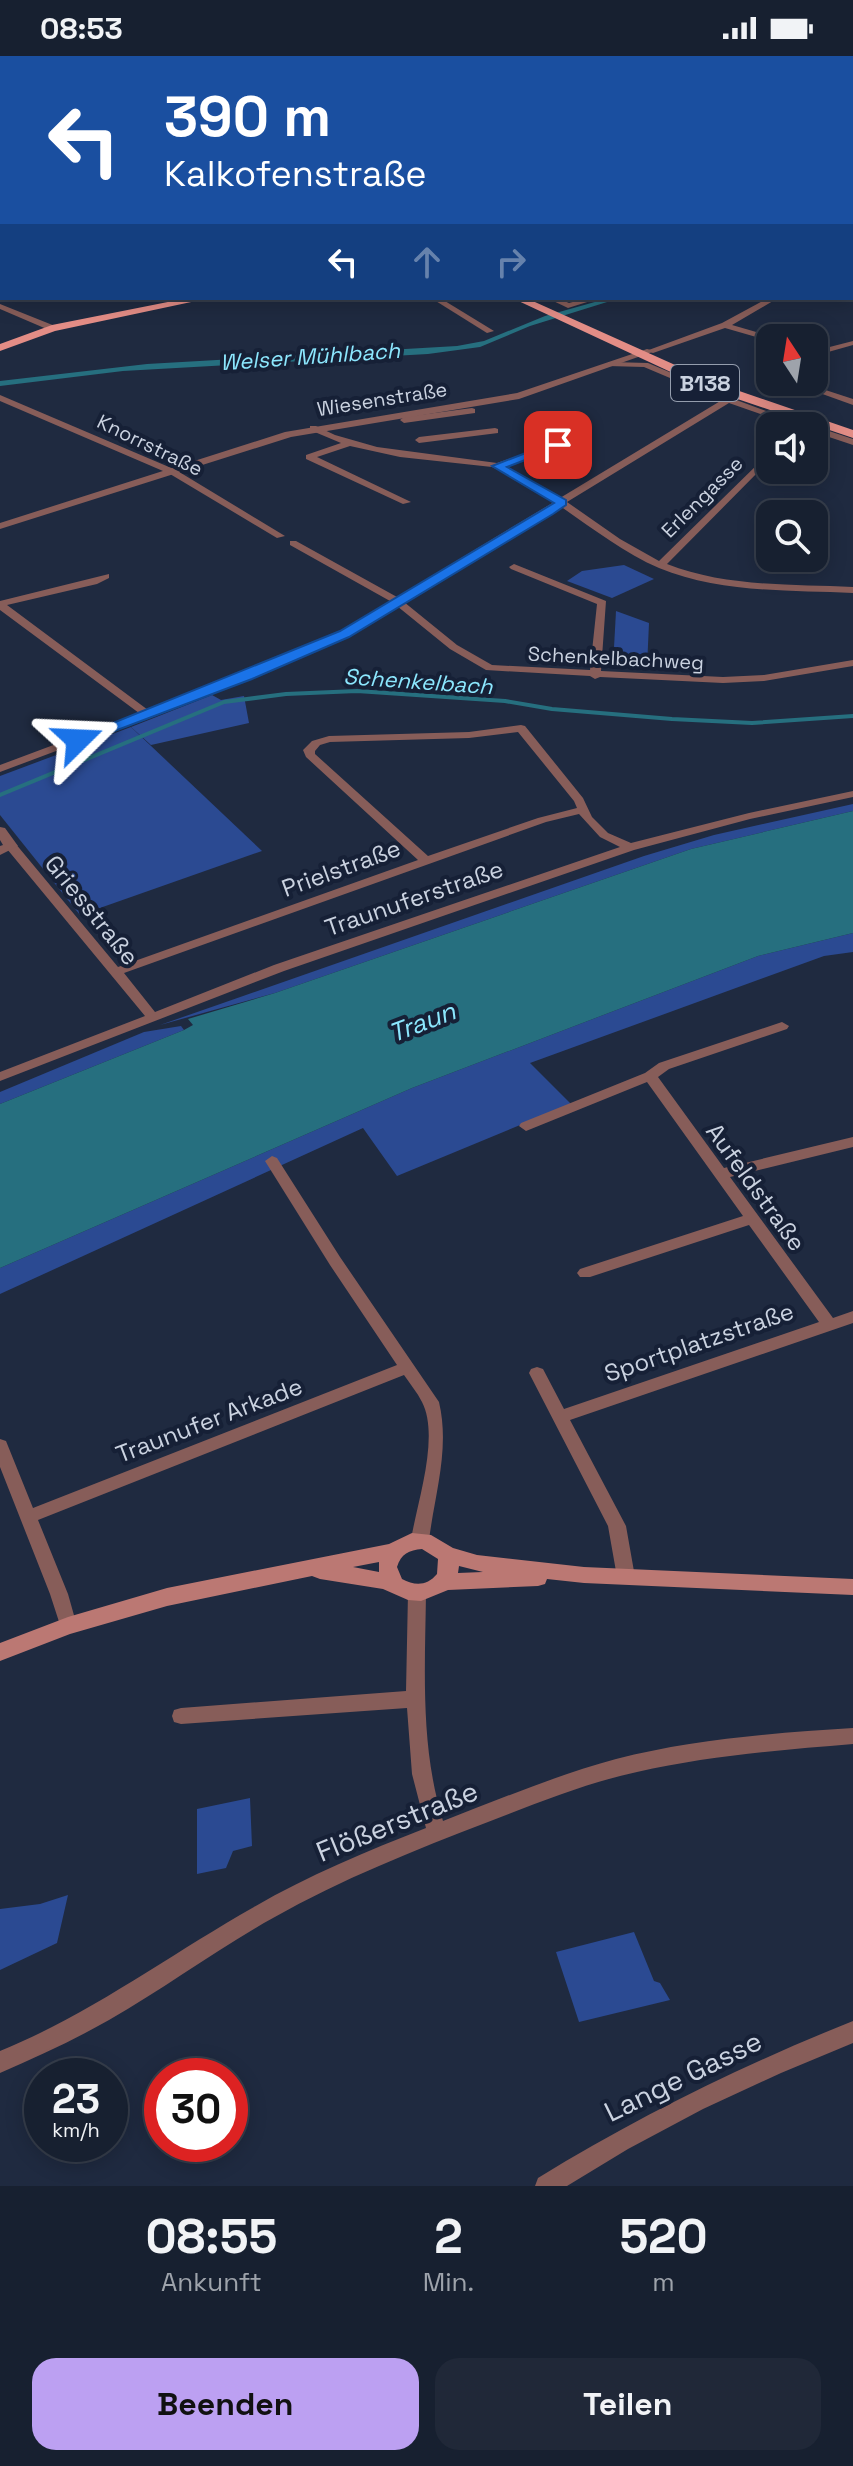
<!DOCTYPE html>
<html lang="de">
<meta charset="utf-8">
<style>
:root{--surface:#172030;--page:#202838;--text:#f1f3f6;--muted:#9ea3ab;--line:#363e4c;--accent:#bca0f2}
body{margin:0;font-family:"Space Grotesk",sans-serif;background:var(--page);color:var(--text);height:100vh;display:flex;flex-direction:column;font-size:30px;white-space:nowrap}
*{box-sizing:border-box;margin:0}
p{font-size:26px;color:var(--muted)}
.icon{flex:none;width:44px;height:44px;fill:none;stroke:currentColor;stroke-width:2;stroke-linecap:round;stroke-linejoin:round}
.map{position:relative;height:2130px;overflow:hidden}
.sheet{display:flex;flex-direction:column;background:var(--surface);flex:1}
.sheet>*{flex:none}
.hud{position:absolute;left:0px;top:0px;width:854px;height:244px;box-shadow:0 4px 20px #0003,0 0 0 2px var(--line);background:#1a4fa0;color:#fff;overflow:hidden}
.needle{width:52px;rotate:348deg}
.fabs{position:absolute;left:756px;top:268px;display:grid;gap:16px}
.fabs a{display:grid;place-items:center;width:72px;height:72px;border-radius:16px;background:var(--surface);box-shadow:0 4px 20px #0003,0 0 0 2px var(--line);font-size:40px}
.speed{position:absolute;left:24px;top:2002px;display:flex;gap:16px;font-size:40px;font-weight:700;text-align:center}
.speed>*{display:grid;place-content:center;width:104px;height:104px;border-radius:50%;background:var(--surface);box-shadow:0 4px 20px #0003,0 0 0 2px var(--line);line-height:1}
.speed small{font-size:20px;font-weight:400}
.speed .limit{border:12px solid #d22;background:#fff;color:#111}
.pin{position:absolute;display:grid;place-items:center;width:68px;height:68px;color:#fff;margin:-34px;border-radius:16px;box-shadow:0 4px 12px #0006}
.me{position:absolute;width:88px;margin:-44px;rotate:69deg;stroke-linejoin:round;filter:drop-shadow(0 0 6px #0008)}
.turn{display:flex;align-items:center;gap:28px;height:168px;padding:0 32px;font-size:36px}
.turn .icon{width:104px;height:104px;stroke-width:2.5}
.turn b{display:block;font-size:56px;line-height:68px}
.lanes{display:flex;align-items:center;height:76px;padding:0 32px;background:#0003;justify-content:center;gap:40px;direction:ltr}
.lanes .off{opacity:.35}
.eta{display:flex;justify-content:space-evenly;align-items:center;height:136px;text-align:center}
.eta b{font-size:48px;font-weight:700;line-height:56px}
.primary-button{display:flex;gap:16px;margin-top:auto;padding:16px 32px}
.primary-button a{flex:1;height:92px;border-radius:24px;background:var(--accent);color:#111;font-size:32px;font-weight:700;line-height:92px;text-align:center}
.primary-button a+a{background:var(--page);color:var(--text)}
.status{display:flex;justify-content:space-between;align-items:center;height:56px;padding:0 40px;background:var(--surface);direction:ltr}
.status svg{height:22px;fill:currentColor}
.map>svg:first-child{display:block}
.green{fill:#2b4a92}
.forest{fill:#2d4c95}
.water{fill:#266f7f}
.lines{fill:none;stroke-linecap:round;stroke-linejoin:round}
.stream{stroke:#266f7f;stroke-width:4}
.minor{fill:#875d59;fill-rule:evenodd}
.tertiary{fill:#875d59;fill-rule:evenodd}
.secondary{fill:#bb7873;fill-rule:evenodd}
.primary{fill:#e38d86;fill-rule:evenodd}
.rail{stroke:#8f98a9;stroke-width:2;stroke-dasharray:5 5;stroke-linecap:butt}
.route{fill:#1a73e8;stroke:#114b97;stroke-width:2}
.labels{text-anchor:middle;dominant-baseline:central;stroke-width:8;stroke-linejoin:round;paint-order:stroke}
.far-street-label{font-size:20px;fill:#cad2e0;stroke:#162036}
.far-water-label{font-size:22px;font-style:italic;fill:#8ce7fe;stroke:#162036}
.shield{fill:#162036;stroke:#949dad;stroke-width:2}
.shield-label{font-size:22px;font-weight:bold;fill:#cad2e0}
.street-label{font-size:24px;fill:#cad2e0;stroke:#162036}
.water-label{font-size:26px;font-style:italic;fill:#8ce7fe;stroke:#162036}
.near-street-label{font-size:28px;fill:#cad2e0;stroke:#162036}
</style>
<div class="status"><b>08:53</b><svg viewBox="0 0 49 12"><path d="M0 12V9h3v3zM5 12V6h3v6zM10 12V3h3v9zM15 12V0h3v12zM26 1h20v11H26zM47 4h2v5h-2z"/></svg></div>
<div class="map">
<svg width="853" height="2130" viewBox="0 0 853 2130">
<rect width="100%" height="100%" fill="#1f2a40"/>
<!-- green -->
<g class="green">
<path d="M624,509L654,523L612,542L567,525L582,515Z"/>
<path d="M616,555L649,567L647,611L613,610Z"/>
<path d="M131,671L262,795L80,859L0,759V720Z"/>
<path d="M853,748V755L691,793L275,937L160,969L644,800L714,779Z"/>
<path d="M853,877V896L824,900L530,1007L571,1048L397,1120L363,1072L0,1238V1212L412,1032L758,900Z"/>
<path d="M181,970L184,974L0,1048V1036L144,976Z"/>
<path d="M250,1742L252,1790L233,1795L226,1812L197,1818V1753Z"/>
<path d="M68,1839L57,1887L0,1914V1853L40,1848Z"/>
<path d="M634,1876L654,1925L660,1927L670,1944L579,1966L556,1896Z"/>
</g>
<!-- forest -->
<path class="forest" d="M212,639L221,644L244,640L249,667L151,689L131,671Z"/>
<!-- water -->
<g class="water">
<path d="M609,242H620L530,270L480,291L428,298L123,315L0,330V325L147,308L457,290L484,285L545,260Z"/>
<path d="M853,755V877L758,900L412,1032L0,1212V1048L184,974L193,969L188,963L275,937L691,793Z"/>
</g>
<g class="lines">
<!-- stream -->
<path class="stream" d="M0,739L224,646L286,638L357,635L505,645L552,653L672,663L752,667L853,660"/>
<!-- minor -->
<g class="minor">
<rect x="852" y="9" width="1" height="4"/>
<path d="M0,18L2,19V23L0,22Z"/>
<rect x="852" y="34" width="1" height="5"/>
<path d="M2,40V44L0,45V41Z"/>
<path d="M852,106H853L852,111Z"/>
<rect x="852" y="118" width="1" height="4"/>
<rect x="852" y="149" width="1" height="4"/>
<path d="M431,242H440L494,275L487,277Z"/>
<path d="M547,242H557L569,247L588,242H600L568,252Z"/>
<path d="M768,242H778L732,269L773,281L770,282V285L725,272L653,297L646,295L722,267Z"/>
<path d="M0,248L55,270L56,272L49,274L0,253Z"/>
<path d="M853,285V289L814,300V295Z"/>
<path d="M611,306L648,307L731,342L807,370H795L729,347L567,446L620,483L659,505L770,396V404L667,508C725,531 791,528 853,531V537C788,534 720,537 659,512C624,497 592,472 560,450L404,546L457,589L492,609L590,614L597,548L511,513L509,511L514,508L606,545L601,615L723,621L764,619L853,604V610L764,625L723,627L600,621L595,623L590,620L486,614L450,593L397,550L348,580L251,622L0,716V709L139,657L0,554V545L109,518V522L97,528L7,549L148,654L243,618L340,576L390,545L290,489V485H296L397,541L554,446L525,427L492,411L400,401L350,390L317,401L411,446L403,448L306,403V399L341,387L310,374V370H316L335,379L377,391L497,407L555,387H561V391L505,410L560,442L722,344L644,311L608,310V306Z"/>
<path d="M789,326H801L853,343V349Z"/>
<path d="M0,339L176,414L285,480L277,482L170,418L0,345Z"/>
<path d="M472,352L475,353V357L404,367L400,364L404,361Z"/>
<path d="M814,370L853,383V389L814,376Z"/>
<path d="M495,372L498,373V377L419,387L415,384L419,381Z"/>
<path d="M521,669L525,670L583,742L592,761L608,777L631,787L749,757L853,735V741L750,763L634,794L284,915L0,1025V1016L145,960L7,793V787H15L118,911L418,804L306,701L303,694L312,685L329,680L469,676ZM518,676L574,745L577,752L538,762L428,800L315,698V695L320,689L330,686L469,682ZM579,758L600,781L620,791L274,909L155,956L124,917L546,766Z"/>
<path d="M782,966L789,970L787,973L669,1013L658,1021L724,1112L853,1081V1091L730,1121L833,1262L853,1255V1267L570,1364L626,1470L635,1521L632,1526L626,1528L620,1526L617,1521L608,1470L529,1317L531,1313L537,1311L543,1313L564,1353L819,1266L749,1169L590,1221H580L577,1217L580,1213L743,1160L647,1026L531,1073L526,1075L519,1070L521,1067L645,1017L659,1007Z"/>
<path d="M272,1100L277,1102L340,1201L439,1346C450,1393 435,1437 429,1484L426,1489L420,1491L414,1489L411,1484C417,1446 440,1381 422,1346C417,1336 410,1328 404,1319L38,1464L68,1538L77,1570L74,1575L68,1578L62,1575L50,1538L0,1411V1383L6,1385L8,1390L33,1452L397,1309L330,1209L265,1105Z"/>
<path d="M417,1530L423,1532L426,1537C425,1614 420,1691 443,1765C500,1743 557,1719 616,1703C693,1683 774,1677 853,1672V1688C781,1694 708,1700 637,1716C586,1727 537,1747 488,1766C415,1794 342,1823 273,1862C217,1893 165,1932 109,1964C74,1984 37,2001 0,2017V1995C91,1958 169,1899 254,1851C309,1819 367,1795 426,1772L412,1718L407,1652L181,1668L174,1666L172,1660L174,1654L181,1652L406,1635L408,1537L411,1532Z"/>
<path d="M853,1965V1987L781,2017L703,2053L628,2093L567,2130H535L538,2122C639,2060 743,2009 853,1965Z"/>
</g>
<!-- tertiary -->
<g class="tertiary">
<path d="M2,233V239L0,240V234Z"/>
<path d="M647,293L655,295L519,343L291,381L0,473V467L285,376L517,337Z"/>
<path d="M0,771L5,772L18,790L0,799V790L3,789L0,784Z"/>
</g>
<!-- secondary -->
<path class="secondary" d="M412,1477L431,1479L453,1492L477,1499L584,1511L853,1523V1539L584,1527L547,1523L545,1528L538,1530L448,1534L421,1545L408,1544L383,1533L320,1523L312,1520L167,1550L70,1578L0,1605V1587L68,1561L167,1532L389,1488ZM422,1493L438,1503L437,1518C427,1530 415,1530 402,1523L397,1511C401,1498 409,1494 422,1493ZM379,1506V1516L353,1511ZM459,1510L483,1516L458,1517Z"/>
<!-- primary -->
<g class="primary">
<rect x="852" y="65" width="1" height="6"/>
<path d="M0,69L2,70V76L0,75Z"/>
<path d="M0,154L2,155V161L0,160Z"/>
<path d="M188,242H210L55,275L0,295V288L52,269Z"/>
<path d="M512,242H526L713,326L853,374V382L705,332Z"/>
</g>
<!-- rail -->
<g class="rail">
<path d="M267,2L273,0"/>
<path d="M288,2L295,0"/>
<path d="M330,2L336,0"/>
</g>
</g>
<!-- route -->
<path class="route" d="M554,386L564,389L507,411L566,444V449L553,458L349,581L252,623L83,687H73L71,684L340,575L554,447L492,410Z"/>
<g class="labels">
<!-- far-street labels -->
<g class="far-street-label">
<text transform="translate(382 343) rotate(-9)">Wiesenstraße</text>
<text transform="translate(150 389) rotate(26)">Knorrstraße</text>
<text transform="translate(702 441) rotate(-45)">Erlengasse</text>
<text transform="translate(616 602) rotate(3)">Schenkelbachweg</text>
</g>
<!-- far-water labels -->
<g class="far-water-label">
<text transform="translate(310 300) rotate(-4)">Welser Mühlbach</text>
<text transform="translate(418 625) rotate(4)">Schenkelbach</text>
</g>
<!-- shield labels -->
<rect class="shield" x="671" y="309" width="68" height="36" rx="6"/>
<g class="shield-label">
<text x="705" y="327">B138</text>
</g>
<!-- street labels -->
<g class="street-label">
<text transform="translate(341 812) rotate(-20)">Prielstraße</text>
<text transform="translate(414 842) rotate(-19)">Traunuferstraße</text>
<text transform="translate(92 854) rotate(51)">Griesstraße</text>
<text transform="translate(756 1131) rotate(54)">Aufeldstraße</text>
<text transform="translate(699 1286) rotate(-19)">Sportplatzstraße</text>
<text transform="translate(209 1364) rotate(-21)">Traunufer Arkade</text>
</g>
<!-- water labels -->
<g class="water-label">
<text transform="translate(422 966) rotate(-21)">Traun</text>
</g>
<!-- near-street labels -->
<g class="near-street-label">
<text transform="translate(397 1765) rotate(-22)">Flößerstraße</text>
<text transform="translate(683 2020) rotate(-26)">Lange Gasse</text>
</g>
</g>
</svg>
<div class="fabs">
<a><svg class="needle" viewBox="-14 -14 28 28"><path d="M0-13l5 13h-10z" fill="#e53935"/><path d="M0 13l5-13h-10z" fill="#9ea3ab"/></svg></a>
<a><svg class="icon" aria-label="sound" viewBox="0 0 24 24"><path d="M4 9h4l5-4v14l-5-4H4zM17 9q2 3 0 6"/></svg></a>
<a><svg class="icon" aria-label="search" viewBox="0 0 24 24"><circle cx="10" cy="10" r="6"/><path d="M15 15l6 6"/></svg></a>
</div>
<div class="speed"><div>23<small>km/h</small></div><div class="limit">30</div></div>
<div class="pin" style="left:558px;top:389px;background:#d93025"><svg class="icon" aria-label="arrive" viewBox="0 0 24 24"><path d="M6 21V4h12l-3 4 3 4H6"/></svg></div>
<svg class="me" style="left:78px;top:684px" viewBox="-20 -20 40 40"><path d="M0-17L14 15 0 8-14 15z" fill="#1a73e8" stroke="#fff" stroke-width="4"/></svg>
<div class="hud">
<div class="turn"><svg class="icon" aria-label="left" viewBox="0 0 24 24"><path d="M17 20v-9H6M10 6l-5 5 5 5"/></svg><div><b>390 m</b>Kalkofenstraße</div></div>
<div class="lanes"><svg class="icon" aria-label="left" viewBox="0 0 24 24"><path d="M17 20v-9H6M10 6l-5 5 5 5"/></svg><svg class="icon off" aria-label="ahead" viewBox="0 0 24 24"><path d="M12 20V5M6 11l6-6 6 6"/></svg><svg class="icon off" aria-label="right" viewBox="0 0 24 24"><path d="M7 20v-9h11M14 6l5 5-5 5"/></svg></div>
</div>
</div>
<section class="sheet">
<div class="eta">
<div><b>08:55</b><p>Ankunft</p></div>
<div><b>2</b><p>Min.</p></div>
<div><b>520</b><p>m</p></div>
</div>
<div class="primary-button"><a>Beenden</a><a>Teilen</a></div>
</section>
